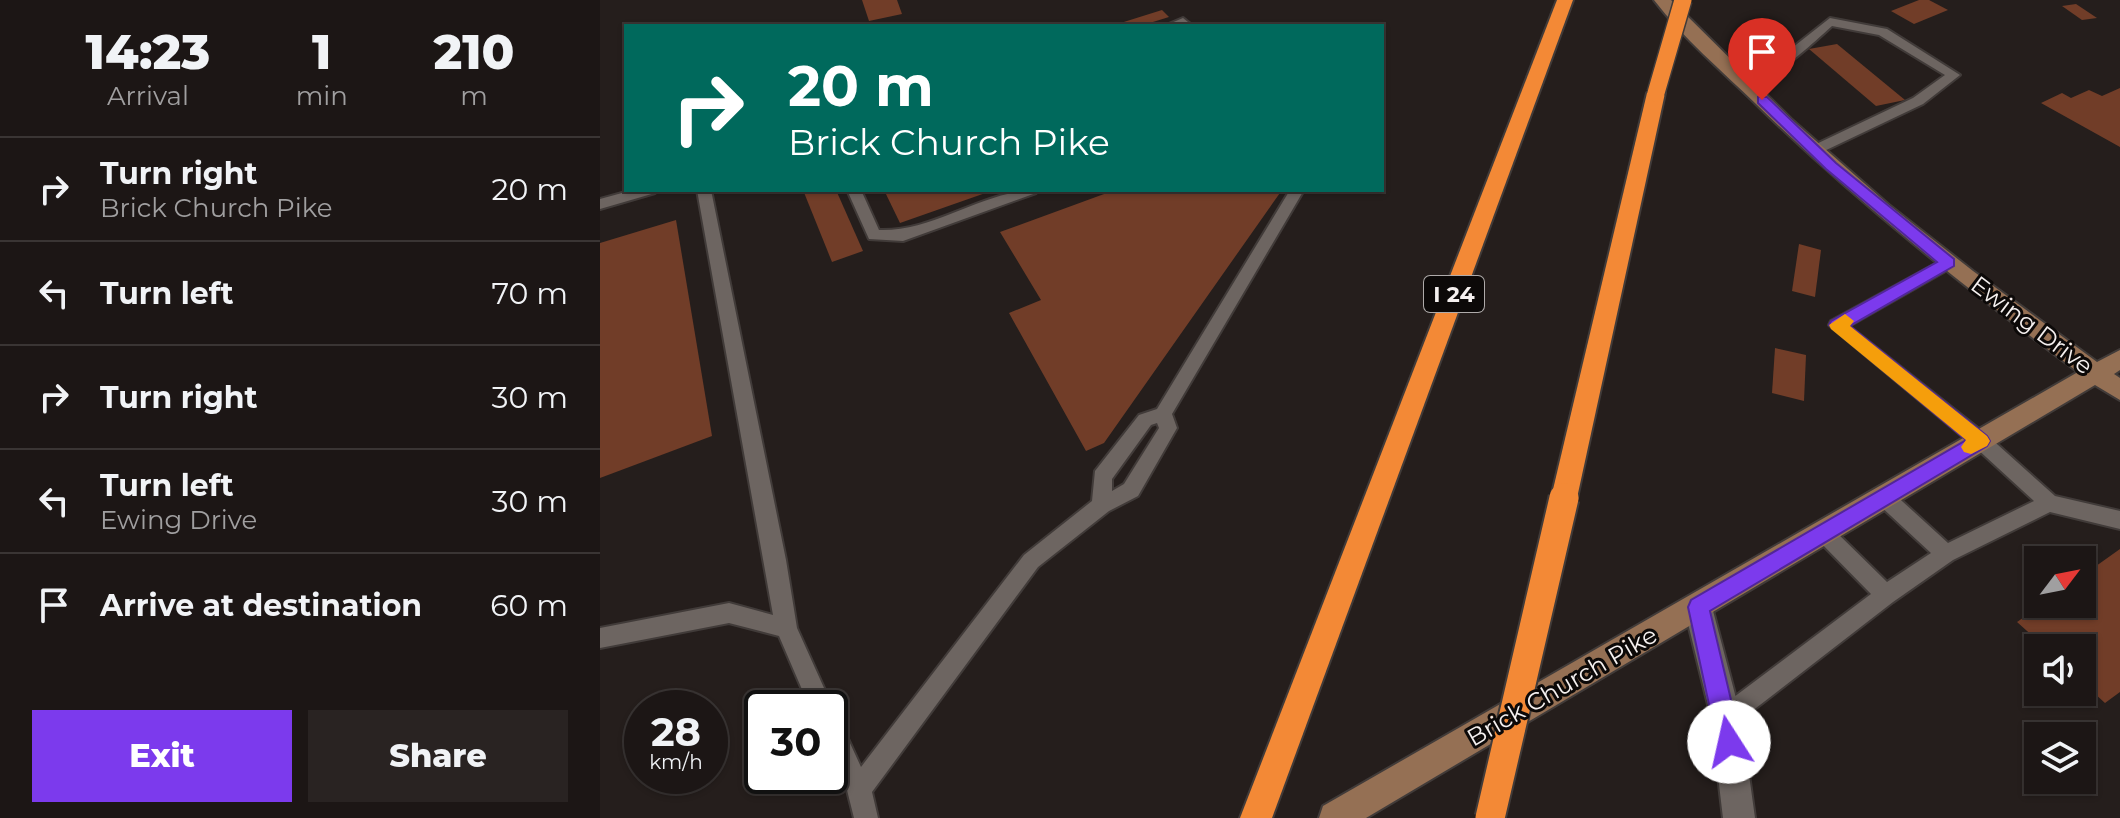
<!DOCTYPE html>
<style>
:root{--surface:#1c1615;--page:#292322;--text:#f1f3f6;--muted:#a09fa0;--line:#3a3534;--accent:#7c3aed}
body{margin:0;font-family:Montserrat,sans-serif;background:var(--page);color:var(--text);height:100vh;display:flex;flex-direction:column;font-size:30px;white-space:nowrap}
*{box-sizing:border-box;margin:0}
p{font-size:26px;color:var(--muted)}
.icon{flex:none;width:44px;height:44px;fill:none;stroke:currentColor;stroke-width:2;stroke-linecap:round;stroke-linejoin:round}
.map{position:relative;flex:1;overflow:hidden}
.details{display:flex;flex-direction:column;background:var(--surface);width:600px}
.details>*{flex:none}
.guide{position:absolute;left:24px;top:24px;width:760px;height:168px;border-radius:0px;box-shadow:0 2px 6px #0004,0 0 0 2px var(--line);background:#00695c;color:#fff;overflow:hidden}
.needle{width:52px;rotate:58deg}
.tools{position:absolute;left:1424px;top:546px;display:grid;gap:16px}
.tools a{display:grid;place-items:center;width:72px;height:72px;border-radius:0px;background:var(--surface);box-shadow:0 2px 6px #0004,0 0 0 2px var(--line);font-size:40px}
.speed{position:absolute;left:24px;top:690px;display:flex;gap:16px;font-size:40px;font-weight:700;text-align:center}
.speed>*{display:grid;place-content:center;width:104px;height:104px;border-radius:50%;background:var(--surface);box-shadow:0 2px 6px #0004,0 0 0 2px var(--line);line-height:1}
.speed small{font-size:20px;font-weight:400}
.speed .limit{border:4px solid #111;border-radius:12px;background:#fff;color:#111}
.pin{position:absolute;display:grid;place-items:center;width:68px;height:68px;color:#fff;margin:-82px -34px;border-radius:50% 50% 50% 0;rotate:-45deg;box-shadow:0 0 8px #0007}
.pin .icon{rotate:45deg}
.me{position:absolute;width:88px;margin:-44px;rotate:350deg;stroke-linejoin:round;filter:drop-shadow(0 0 6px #0008)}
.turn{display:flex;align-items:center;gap:28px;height:168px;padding:0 32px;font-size:36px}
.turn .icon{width:104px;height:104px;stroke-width:2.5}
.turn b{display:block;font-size:56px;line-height:68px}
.eta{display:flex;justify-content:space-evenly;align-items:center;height:136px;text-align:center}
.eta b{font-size:48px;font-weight:800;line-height:56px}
.button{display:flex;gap:16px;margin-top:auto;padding:16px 32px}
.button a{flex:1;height:92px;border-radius:0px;background:var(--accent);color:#fff;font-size:32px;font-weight:800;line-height:92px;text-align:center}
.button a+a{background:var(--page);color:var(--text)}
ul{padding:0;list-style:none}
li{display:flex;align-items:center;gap:24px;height:104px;padding:0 32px;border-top:2px solid var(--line)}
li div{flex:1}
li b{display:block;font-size:30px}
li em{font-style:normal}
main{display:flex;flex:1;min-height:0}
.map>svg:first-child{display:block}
.building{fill:#713d28}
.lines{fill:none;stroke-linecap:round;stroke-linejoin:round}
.lane-casing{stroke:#413b39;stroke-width:4}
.street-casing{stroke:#413b39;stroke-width:4}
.secondary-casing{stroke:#413b39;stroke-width:4}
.highway-casing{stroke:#413b39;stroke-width:4}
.lane{fill:#6d6561;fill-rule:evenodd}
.street{fill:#6d6561;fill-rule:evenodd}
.secondary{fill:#957054;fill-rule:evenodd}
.highway{fill:#f38936;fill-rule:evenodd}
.highway-bridge-far1-casing{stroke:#413b39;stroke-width:20;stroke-linecap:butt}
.highway-bridge-casing{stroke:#413b39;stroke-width:33;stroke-linecap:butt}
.highway-bridge-far1{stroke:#f38936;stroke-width:17}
.highway-bridge{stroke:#f38936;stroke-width:29}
.route{fill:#7c3aed;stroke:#51269a;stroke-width:2}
.slow{fill:#f59e0b}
.labels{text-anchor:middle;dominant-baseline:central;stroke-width:6;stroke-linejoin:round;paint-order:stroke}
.shield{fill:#0c0908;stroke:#afabaa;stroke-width:2}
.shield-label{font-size:22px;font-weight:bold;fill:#f5f0ef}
.street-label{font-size:24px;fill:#f5f0ef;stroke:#0c0908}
</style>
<main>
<section class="details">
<div class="eta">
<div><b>14:23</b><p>Arrival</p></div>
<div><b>1</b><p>min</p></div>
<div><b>210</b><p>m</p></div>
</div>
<ul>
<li><svg class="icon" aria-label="right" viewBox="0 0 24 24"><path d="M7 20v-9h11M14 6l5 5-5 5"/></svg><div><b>Turn right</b><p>Brick Church Pike</p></div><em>20 m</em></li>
<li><svg class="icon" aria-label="left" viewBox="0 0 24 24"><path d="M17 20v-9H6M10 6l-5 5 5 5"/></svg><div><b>Turn left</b></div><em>70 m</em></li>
<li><svg class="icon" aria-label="right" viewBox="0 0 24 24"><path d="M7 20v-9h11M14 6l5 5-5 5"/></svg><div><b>Turn right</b></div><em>30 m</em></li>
<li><svg class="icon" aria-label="left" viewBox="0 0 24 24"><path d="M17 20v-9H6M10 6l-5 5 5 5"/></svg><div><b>Turn left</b><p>Ewing Drive</p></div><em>30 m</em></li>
<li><svg class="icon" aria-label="arrive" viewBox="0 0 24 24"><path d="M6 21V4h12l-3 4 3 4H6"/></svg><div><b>Arrive at destination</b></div><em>60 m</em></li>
</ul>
<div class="button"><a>Exit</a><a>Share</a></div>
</section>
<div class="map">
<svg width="1520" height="818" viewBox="0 0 1520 818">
<rect width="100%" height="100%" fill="#251e1c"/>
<!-- building -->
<g class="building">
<path d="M262,0H297L302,14L269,21Z"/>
<path d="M1319,0H1329L1348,10L1314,24L1291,11Z"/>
<path d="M1476,4L1497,18L1482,20L1462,6Z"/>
<path d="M562,10L569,17L540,26H511Z"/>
<path d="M1237,44L1305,100L1276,106L1209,49Z"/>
<path d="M1520,88V147L1441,103L1462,93L1471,98L1489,90L1502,96Z"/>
<path d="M203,190H236L263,251L232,262Z"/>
<path d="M284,190H394L300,223Z"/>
<path d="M515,190H682L504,443L486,451L409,313L441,300L400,232Z"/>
<path d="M76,220L112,436L0,478V243Z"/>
<path d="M1199,244L1221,250L1215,297L1192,291Z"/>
<path d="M1175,348L1206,355L1204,401L1172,393Z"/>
<path d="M1520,549V692L1505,703L1482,682V648H1446L1417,622L1443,604H1482V576Z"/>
</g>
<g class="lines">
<defs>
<g id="lane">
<path d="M583,18L593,26H564Z"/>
<path d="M1230,18L1287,29L1360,75L1323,104L1220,153H1210V147L1313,98L1345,75L1279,35L1232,26C1213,43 1166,88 1140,86V80L1178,59Z"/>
<path d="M33,190H57L55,193L0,209V199Z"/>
<path d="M97,190H111L186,560L197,628L233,708L231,714L238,717L261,767L424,555L492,501L495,471L539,415L557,409L690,190H704L572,414L577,428L538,496L509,511L438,567L272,792L278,818H254L247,790L230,751V708H210L179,636L129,623L0,648V628L129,603L173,615ZM557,423L559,428L524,484L512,491V479L551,425Z"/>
<path d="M247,190H261L279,230C335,232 383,190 438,190L436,193L303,241L269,239Z"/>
<path d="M1348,257L1356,262L1354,266L1249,326L1388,436L1455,496L1520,511V529L1450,512L1353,560L1293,602L1134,725L1126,728L1118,725L1115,717L1118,709L1271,594L1217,539L1214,533L1217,527L1224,524L1231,527L1287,582L1331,553L1277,503L1274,497L1277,491L1284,489L1291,491L1348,543L1434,501L1374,446L1229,325L1231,321Z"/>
</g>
<path id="street" d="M1098,594L1108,598L1112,607L1141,717L1155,818H1123L1111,717L1084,607L1088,598Z"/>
<path id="secondary" d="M1054,0H1071L1191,119L1289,205L1373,271L1497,362L1520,350V370L1514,374L1520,378V400L1495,385L766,818H719L723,806L1478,372C1366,288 1257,202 1156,104C1122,71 1083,38 1054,0Z"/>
<g id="highway">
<path d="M957,0H973L672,818H640Z"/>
<path d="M1056,88L1065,93L977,498L973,506L964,509L955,506L951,498L1047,93Z"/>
</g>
</defs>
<!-- lane casing -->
<use href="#lane" class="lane-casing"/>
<!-- street casing -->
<use href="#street" class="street-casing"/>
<!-- secondary casing -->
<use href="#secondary" class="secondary-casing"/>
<!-- highway casing -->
<use href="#highway" class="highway-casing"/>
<!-- lane -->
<use href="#lane" class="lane"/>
<!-- street -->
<use href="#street" class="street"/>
<!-- secondary -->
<use href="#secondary" class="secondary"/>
<!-- highway -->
<use href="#highway" class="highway"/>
<defs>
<path id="highway-bridge-far1" d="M1056,93L1083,0"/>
<path id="highway-bridge" d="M890,818L964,498"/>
</defs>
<!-- highway-bridge-far1 casing -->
<use href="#highway-bridge-far1" class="highway-bridge-far1-casing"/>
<!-- highway-bridge casing -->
<use href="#highway-bridge" class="highway-bridge-casing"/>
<!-- highway-bridge-far1 -->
<use href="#highway-bridge-far1" class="highway-bridge-far1"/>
<!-- highway-bridge -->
<use href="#highway-bridge" class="highway-bridge"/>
</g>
<!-- route -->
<path class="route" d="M1158,97H1167L1236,163L1354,259V266L1250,326L1387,436L1390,441L1387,446L1110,611L1141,742L1137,751L1129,754L1121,751L1117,742L1088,607L1091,600L1366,440L1229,325L1231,321L1337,262L1226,169L1158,103Z"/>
<!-- slow -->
<path class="slow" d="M1245,314L1254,321L1250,326L1387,436L1390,441L1387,446L1371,454L1364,452L1361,447L1366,440L1231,329L1229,325Z"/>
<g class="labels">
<!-- shield labels -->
<rect class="shield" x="824" y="276" width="60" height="36" rx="6"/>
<g class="shield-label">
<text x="854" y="294">I 24</text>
</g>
<!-- street labels -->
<g class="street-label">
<text transform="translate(1432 325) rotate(37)">Ewing Drive</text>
<text transform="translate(962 686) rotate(-30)">Brick Church Pike</text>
</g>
</g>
</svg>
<div class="tools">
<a><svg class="needle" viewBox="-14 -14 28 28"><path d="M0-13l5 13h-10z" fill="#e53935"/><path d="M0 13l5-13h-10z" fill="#a09fa0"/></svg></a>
<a><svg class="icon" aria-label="sound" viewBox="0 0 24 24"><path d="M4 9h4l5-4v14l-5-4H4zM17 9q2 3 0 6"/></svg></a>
<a><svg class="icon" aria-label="layers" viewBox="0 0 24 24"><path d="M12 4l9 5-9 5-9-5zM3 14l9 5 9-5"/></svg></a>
</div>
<div class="speed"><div>28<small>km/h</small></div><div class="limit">30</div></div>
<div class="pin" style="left:1162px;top:100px;background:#d93025"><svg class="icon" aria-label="arrive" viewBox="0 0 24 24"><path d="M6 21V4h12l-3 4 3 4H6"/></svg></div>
<svg class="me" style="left:1129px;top:742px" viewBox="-20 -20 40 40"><circle r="19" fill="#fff"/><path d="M0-13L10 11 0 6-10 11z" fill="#7c3aed"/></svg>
<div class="guide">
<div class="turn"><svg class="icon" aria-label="right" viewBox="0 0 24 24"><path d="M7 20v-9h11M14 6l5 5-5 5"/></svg><div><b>20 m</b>Brick Church Pike</div></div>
</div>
</div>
</main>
